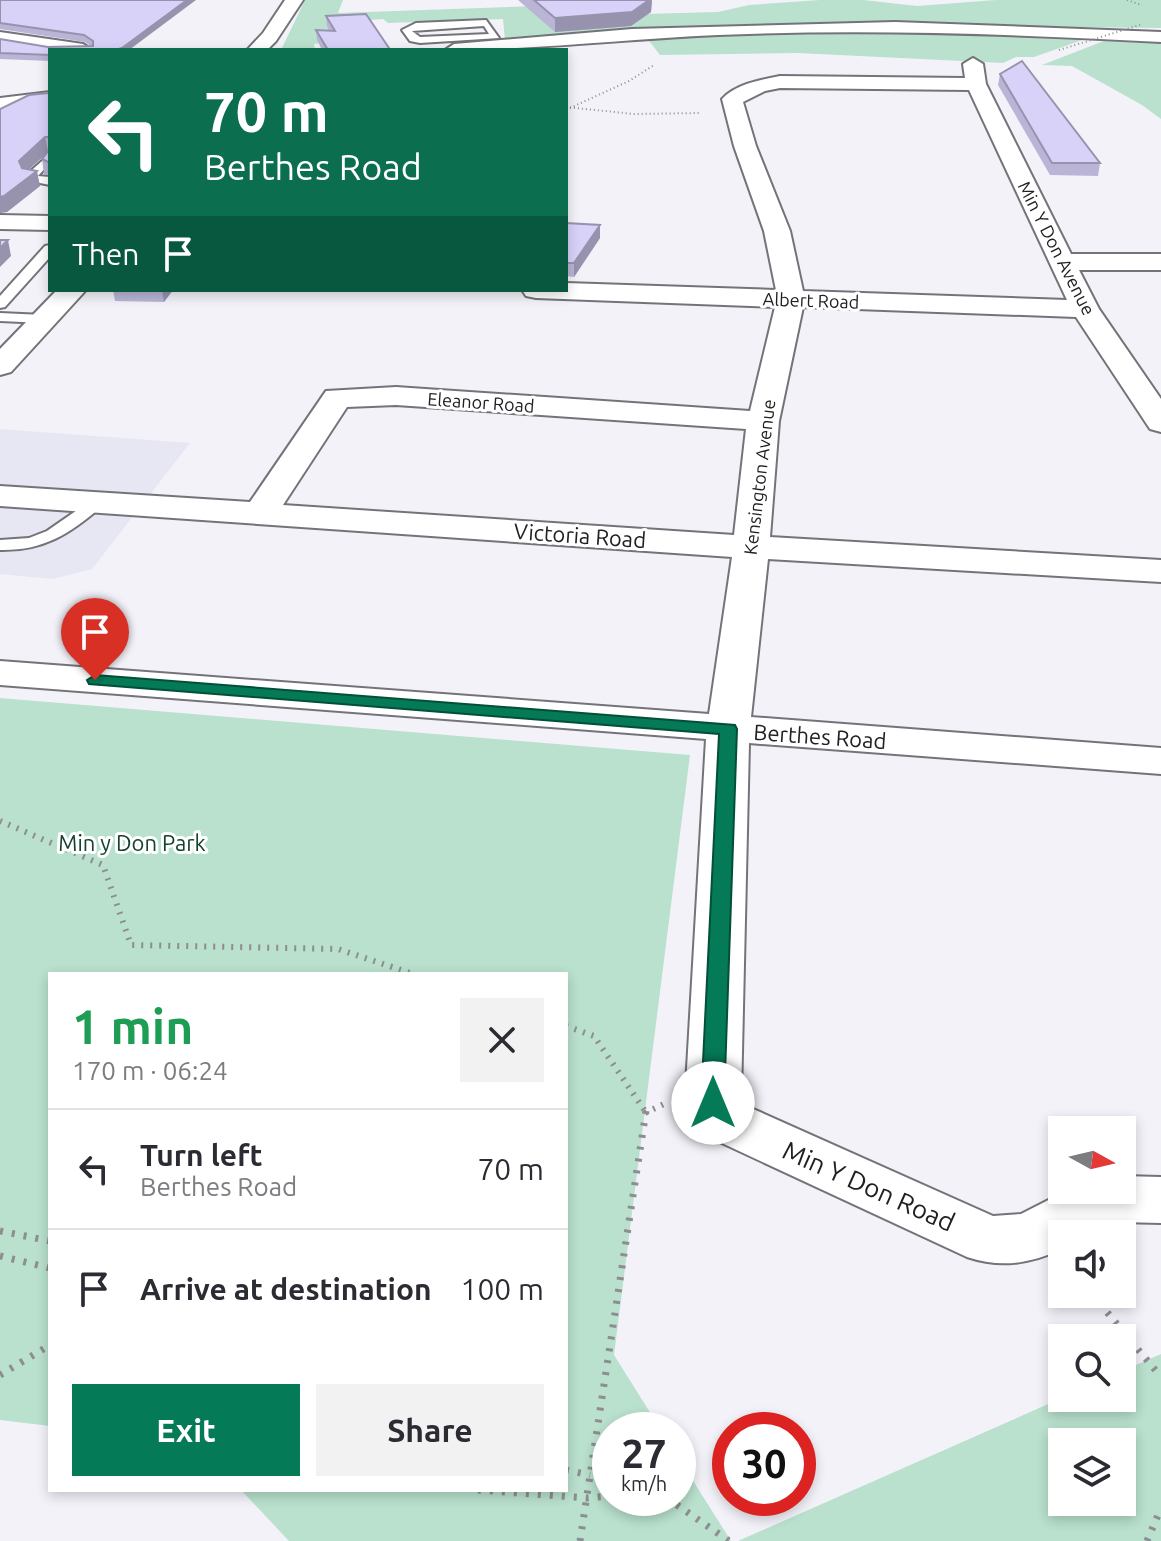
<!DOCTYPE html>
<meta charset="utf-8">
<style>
:root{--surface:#fff;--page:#f2f2f3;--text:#2b2b33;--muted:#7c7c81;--line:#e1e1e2;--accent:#057a57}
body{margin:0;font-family:Ubuntu,sans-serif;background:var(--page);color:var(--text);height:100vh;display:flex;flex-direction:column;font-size:30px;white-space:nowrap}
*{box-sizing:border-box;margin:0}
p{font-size:26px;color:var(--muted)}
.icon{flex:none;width:44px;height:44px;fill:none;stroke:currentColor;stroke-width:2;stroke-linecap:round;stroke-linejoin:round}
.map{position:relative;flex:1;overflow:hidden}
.side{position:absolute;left:48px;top:972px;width:520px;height:520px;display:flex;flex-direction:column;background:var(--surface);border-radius:0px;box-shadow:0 4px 12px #0003}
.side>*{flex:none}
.guide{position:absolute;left:48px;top:48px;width:520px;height:244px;border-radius:0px;box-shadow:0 4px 12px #0003;background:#0b6e4f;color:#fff;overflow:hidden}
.needle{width:52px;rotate:98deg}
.fabs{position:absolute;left:1048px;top:1116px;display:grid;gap:16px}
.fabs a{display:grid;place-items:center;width:88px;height:88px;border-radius:0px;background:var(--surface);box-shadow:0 4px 12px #0003;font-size:40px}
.speed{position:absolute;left:592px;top:1412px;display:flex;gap:16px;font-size:40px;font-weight:700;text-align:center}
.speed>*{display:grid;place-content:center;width:104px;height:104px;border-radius:50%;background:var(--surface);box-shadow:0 4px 12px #0003;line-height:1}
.speed small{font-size:20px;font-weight:400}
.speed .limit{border:12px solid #d22;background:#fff;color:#111}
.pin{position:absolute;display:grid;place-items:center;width:68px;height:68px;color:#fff;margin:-82px -34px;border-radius:50% 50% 50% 0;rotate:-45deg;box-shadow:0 0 8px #0007}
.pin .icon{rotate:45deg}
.me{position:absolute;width:88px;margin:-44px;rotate:0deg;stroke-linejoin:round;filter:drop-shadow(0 0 6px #0008)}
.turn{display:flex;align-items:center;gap:28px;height:168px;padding:0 24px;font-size:36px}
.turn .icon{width:104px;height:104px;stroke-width:2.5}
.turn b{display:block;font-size:56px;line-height:68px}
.then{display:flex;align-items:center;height:76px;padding:0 24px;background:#0003;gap:16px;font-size:30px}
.round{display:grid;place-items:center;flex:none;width:84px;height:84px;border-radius:0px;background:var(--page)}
.overview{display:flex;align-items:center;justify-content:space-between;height:136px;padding:0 24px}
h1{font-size:48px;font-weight:700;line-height:60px;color:#1e9e55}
.button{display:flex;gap:16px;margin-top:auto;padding:16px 24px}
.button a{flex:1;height:92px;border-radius:0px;background:var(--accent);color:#fff;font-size:32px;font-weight:700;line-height:92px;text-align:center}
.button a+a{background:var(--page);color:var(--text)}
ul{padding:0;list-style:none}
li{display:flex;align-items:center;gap:24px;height:120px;padding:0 24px;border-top:2px solid var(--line)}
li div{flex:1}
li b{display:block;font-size:30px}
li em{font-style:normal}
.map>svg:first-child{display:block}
.built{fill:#e7e6f3}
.green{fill:#b9e1cd;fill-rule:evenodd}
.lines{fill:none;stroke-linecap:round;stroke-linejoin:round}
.service-casing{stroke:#747379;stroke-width:4}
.minor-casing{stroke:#747379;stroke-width:4}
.tertiary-casing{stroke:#747379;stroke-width:4}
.secondary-casing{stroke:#747379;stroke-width:4}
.primary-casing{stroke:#747379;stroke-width:4}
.path-far2{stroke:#8e8d92;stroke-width:2;stroke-dasharray:1 3;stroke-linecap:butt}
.path-far1{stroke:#8e8d92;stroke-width:6;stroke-dasharray:2 7;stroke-linecap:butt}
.path{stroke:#8e8d92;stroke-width:7;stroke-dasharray:3 9;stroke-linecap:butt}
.service{fill:#fff;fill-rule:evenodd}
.minor{fill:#fff;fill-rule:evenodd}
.tertiary{fill:#fff;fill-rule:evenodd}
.secondary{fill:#fff;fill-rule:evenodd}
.primary{fill:#fff;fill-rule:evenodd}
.path-bridge{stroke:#8e8d92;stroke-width:2;stroke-dasharray:1 3;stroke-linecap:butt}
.wall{fill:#bab5d6}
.shaded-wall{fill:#9793ae}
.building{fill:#d8d2f9;stroke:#9793ae;stroke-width:2}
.route{fill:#057a57;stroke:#034f39;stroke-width:2}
.labels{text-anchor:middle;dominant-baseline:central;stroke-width:6;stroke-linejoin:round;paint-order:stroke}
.far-street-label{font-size:18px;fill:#212123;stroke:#fff}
.street-label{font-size:22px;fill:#212123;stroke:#fff}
.park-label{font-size:22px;fill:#154130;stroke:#fff}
.near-street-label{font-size:26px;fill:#212123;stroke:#fff}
</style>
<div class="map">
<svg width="1161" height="1541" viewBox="0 0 1161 1541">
<rect width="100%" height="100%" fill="#f3f2f9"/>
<!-- built -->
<path class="built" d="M0,429L190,443L92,569L53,579L0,574Z"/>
<!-- green -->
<g class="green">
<path d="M305,0H343L338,13L535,6L644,14L718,12L749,5L820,0H863L917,6L996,0H1161V28L758,24L591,32L505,40L503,19L388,23L383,19L330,23L327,42L314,44L315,50H281Z"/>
<path d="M842,28L1088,38L1034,57H1016L1003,63L798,53L660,55L646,37Z"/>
<path d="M1109,39L1161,42V119L1142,105L1072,66L1042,65Z"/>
<path d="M0,698L690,755L614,1355L661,1430H610V1498H678V1457L731,1541H289L241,1490H566V974H50V1426L0,1420Z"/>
<path d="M1161,1354V1541H738L1062,1398H1122V1371ZM1122,1442V1502H1062V1442Z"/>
</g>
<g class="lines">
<defs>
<g id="service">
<path d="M486,20L499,38L420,43L410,41L402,30L416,23ZM484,26L489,34L420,37L412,31Z"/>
<path d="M50,154V163L38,176L50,177V185L25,180V176Z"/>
<path d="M50,245V257L5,307L0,308V296L45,246Z"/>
<path d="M0,313L44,315L51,319L44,323L0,321Z"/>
<path d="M96,497L105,502L102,506C70,534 43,551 0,550V540L29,538L47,531Z"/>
</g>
<g id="minor">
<path d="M0,32L83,44L92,50H50L0,42Z"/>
<path d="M973,58L983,64L986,84L1071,254H1161V270H1079L1099,309L1161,399V432L1150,429L1076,317L803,307L779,421L770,537L1161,560V582L768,559L751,717L1161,748V774L749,743L741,1097L751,1108L993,1216L1021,1214L1068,1190H1122V1176L1161,1177V1223L1118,1222L1088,1234H1062V1249C1030,1264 1000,1268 967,1257L711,1138L685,1103L706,739L0,685V661L709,714L732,557L0,506V486L250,502L326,391L396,387L750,411L775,307L536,298L526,296L522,290H566V283L776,290L764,231L734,146L722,99C736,84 760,80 780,76L965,78L963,64ZM780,88L969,90L1067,300L803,291L790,231L756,146L743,102L765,91ZM396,405L746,429L734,535L283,505L347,407Z"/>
<path d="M0,215L50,216V230L0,229Z"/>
</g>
<path id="tertiary" d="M895,22L1161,32V42C1013,34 865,29 718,35C626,39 536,50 445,50L454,44L632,29Z"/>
<path id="secondary" d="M50,92V104L0,110V98Z"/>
<g id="primary">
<path d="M285,0H303L276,41L267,50H247L263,33Z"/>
<path d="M57,290H86L11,372L0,375V349Z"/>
</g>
</defs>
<!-- service casing -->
<use href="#service" class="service-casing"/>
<!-- minor casing -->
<use href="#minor" class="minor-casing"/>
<!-- tertiary casing -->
<use href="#tertiary" class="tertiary-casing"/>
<!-- secondary casing -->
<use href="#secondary" class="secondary-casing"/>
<!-- primary casing -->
<use href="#primary" class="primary-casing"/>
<!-- path-far2 -->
<g class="path-far2">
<path d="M1127,0L1141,5"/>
<path d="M566,107L634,114L701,113"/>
<path d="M570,108L629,81L654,65"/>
</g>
<!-- path-far1 -->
<g class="path-far1">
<path d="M0,821L103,865L131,945L338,949L413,974"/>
<path d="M566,1026L594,1036L645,1111"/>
<path d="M645,1113L664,1104"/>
</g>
<!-- path -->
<g class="path">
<path d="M0,1231L50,1241"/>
<path d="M0,1256L50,1268"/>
<path d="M1092,1294L1161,1377"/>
<path d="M0,1375L50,1345"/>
<path d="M566,1470L590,1475"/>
<path d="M478,1490L587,1498L610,1496"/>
<path d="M667,1498L729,1541"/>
<path d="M580,1541L646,1111"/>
<path d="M1147,1541L1161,1508"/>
</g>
<!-- service -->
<use href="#service" class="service"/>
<!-- minor -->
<use href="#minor" class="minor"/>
<!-- tertiary -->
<use href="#tertiary" class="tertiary"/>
<!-- secondary -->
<use href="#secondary" class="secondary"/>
<!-- primary -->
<use href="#primary" class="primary"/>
<!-- path-bridge -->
<path class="path-bridge" d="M1059,50L1143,24"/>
</g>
<!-- wall -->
<g class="wall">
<path d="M0,0L129,50H50V61L0,59V39L48,47L91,46L85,42L0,29Z"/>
<path d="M518,0H652L651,12L631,26L555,32Z"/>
<path d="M326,16L389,48V50H322L317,40L316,30L329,31L327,26Z"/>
<path d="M1000,74L1100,163L1098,176L1050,175L998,85Z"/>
<path d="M50,90V176L44,174L42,159L45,154L29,169L40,186L7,212L0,213V109L48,93Z"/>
<path d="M566,223L600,238L574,277L566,276Z"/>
<path d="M113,290H173L164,302L115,301Z"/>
</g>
<!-- shaded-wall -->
<g class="shaded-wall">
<path d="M187,0H196L129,50H115Z"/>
<path d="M652,0L651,12L631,26L555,32V18Z"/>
<path d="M45,137L48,152L22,176L19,161Z"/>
<path d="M37,171L40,186L7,212L0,213V197Z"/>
<path d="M600,225V238L574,277V263Z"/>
<path d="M8,240L11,256L0,267V248Z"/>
<path d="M162,290H173L164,302Z"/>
</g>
<!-- building -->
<g class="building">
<path d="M0,0H187L122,48L115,50H50V55L0,53V39L48,47L93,46V41L84,35L0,23Z"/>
<path d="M534,0H649L632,12L555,18Z"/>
<path d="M366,14L389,48L388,50H328L316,30L335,31L326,16Z"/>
<path d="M1022,61L1100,163H1052L1000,74Z"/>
<path d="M50,90V143V137H45L19,161L22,168L37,171L4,196L0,197V109L29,95L48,93Z"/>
<path d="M50,149V163L42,159Z"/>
<path d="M566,223L600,225L574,263H566Z"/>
<path d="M0,240H8L0,248Z"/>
</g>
<!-- route -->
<path class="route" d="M95,675L735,725L737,729L724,1103L721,1109L713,1112L704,1109L701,1103L719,734L89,684L87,680Z"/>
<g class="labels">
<!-- far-street labels -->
<g class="far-street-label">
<text transform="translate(1057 248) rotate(63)">Min Y Don Avenue</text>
<text transform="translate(811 300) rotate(2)">Albert Road</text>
<text transform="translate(481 402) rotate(4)">Eleanor Road</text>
<text transform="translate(759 477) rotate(-83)">Kensington Avenue</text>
</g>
<!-- street labels -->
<g class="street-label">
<text transform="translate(580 535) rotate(4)">Victoria Road</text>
<text transform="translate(820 736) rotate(4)">Berthes Road</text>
</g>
<!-- park labels -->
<g class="park-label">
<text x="132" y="842">Min y Don Park</text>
</g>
<!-- near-street labels -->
<g class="near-street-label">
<text transform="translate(869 1186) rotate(24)">Min Y Don Road</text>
</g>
</g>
</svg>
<div class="fabs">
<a><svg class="needle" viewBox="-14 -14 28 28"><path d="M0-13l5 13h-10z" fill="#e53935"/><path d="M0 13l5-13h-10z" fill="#7c7c81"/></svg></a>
<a><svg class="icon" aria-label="sound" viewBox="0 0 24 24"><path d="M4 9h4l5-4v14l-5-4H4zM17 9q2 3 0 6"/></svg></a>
<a><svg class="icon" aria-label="search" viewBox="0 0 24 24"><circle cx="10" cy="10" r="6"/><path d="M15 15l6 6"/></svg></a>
<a><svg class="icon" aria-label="layers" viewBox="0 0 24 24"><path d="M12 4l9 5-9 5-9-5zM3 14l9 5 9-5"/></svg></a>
</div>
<div class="speed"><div>27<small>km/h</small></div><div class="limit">30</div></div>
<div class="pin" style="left:95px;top:680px;background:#d93025"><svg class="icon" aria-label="arrive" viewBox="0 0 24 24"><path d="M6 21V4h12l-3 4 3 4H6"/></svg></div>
<svg class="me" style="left:713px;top:1103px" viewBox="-20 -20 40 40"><circle r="19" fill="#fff"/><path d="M0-13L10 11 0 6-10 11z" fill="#057a57"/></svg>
<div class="guide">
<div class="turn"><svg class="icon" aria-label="left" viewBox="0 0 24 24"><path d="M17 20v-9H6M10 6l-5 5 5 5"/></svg><div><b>70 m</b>Berthes Road</div></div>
<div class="then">Then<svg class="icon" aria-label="arrive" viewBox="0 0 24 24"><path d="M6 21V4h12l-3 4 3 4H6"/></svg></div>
</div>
<section class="side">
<div class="overview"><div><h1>1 min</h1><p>170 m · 06:24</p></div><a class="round"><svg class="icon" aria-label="close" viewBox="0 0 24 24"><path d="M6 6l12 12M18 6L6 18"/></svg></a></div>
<ul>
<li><svg class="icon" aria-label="left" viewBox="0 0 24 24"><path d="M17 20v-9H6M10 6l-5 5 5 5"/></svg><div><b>Turn left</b><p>Berthes Road</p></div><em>70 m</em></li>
<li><svg class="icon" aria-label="arrive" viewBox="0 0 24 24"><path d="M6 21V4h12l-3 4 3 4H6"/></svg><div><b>Arrive at destination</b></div><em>100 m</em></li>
</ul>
<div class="button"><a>Exit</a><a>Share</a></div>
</section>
</div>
